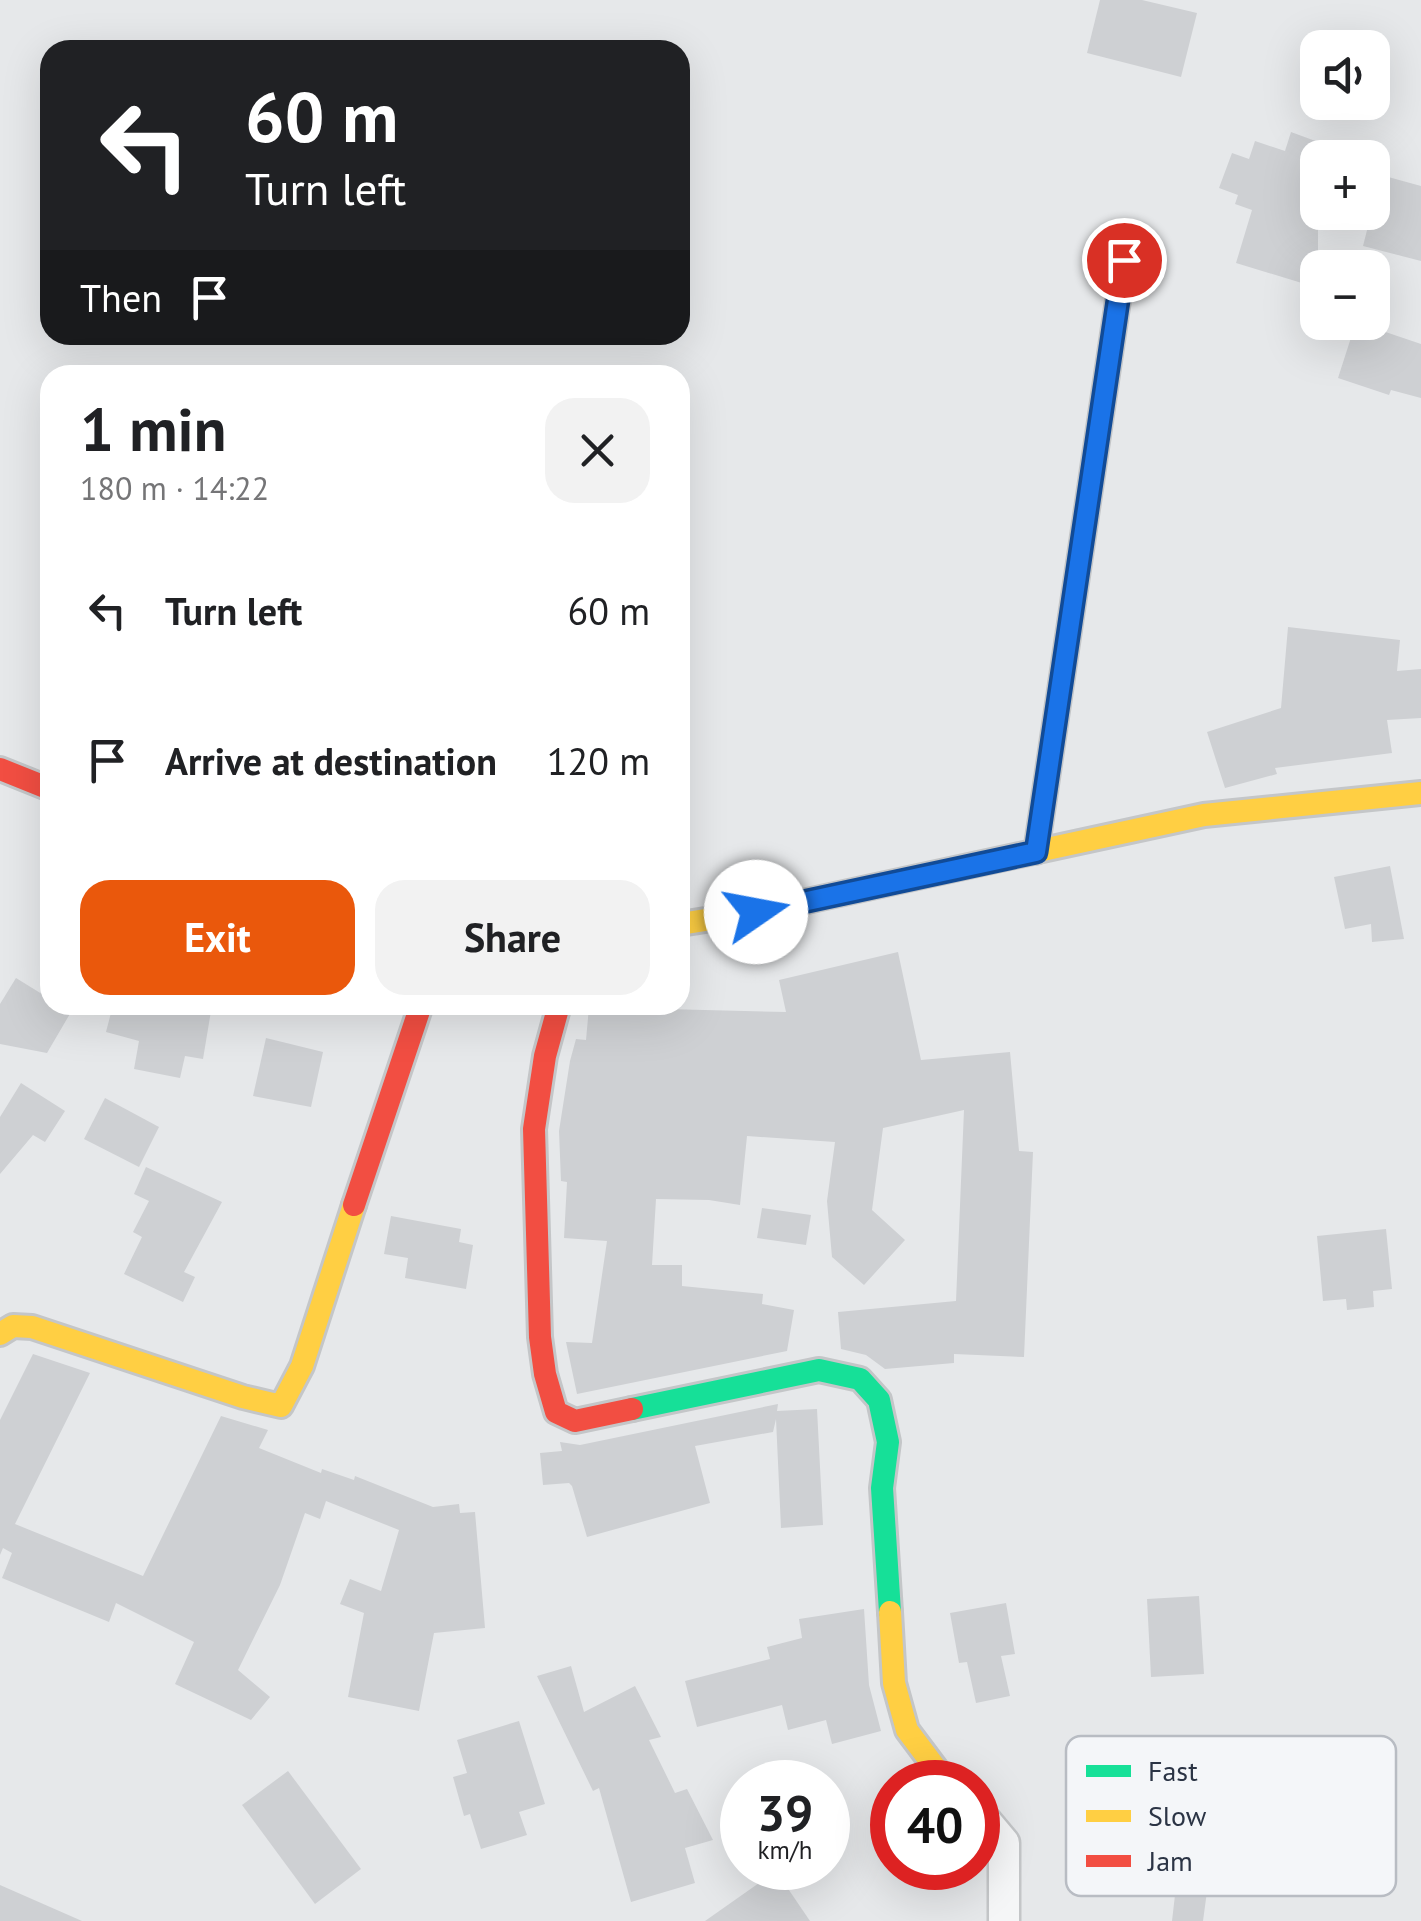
<!DOCTYPE html>
<meta charset="utf-8">
<style>
:root{--surface:#fff;--page:#f2f2f2;--text:#202124;--muted:#757577;--accent:#ea580c}
body{margin:0;font-family:"PT Sans",sans-serif;background:var(--page);color:var(--text);height:100vh;display:flex;flex-direction:column;font-size:38px;white-space:nowrap}
*{box-sizing:border-box;margin:0}
p{font-size:32px;color:var(--muted)}
.icon{flex:none;width:55px;height:55px;fill:none;stroke:currentColor;stroke-width:2;stroke-linecap:round;stroke-linejoin:round}
.map{position:relative;flex:1;overflow:hidden}
.sheet{position:absolute;left:40px;top:365px;width:650px;height:650px;display:flex;flex-direction:column;background:var(--surface);border-radius:30px;box-shadow:0 10px 40px #0002}
.sheet>*{flex:none}
.top-card{position:absolute;left:40px;top:40px;width:650px;height:305px;border-radius:30px;box-shadow:0 10px 40px #0002;background:#202124;color:#fff;overflow:hidden}
.fabs{position:absolute;left:1300px;top:30px;display:grid;gap:20px}
.fabs a{display:grid;place-items:center;width:90px;height:90px;border-radius:20px;background:var(--surface);box-shadow:0 10px 40px #0002;font-size:50px}
.speed{position:absolute;left:720px;top:1760px;display:flex;gap:20px;font-size:50px;font-weight:700;text-align:center}
.speed>*{display:grid;place-content:center;width:130px;height:130px;border-radius:50%;background:var(--surface);box-shadow:0 10px 40px #0002;line-height:1}
.speed small{font-size:25px;font-weight:400}
.speed .limit{border:15px solid #d22;background:#fff;color:#111}
.pin{position:absolute;display:grid;place-items:center;width:85px;height:85px;color:#fff;margin:-42px;border:5px solid #fff;border-radius:50%;box-shadow:0 2px 10px #0007}
.me{position:absolute;width:110px;margin:-55px;rotate:78deg;stroke-linejoin:round;filter:drop-shadow(0 0 8px #0008)}
.turn{display:flex;align-items:center;gap:35px;height:210px;padding:0 40px;font-size:45px}
.turn .icon{width:130px;height:130px;stroke-width:2.5}
.turn b{display:block;font-size:70px;line-height:85px}
.then{display:flex;align-items:center;height:95px;padding:0 40px;background:#0003;gap:20px;font-size:38px}
.round{display:grid;place-items:center;flex:none;width:105px;height:105px;border-radius:30px;background:var(--page)}
.head{display:flex;align-items:center;justify-content:space-between;height:170px;padding:0 40px}
h1{font-size:60px;font-weight:700;line-height:75px}
.action{display:flex;gap:20px;margin-top:auto;padding:20px 40px}
.action a{flex:1;height:115px;border-radius:30px;background:var(--accent);color:#fff;font-size:40px;font-weight:700;line-height:115px;text-align:center}
.action a+a{background:var(--page);color:var(--text)}
ul{padding:0;list-style:none}
li{display:flex;align-items:center;gap:30px;height:150px;padding:0 40px}
li div{flex:1}
li b{display:block;font-size:38px}
li em{font-style:normal}
.map>svg:first-child{display:block}
.building{fill:#ced0d3}
.lines{fill:none;stroke-linecap:round;stroke-linejoin:round}
.street-casing{stroke:#c4c6c8;stroke-width:35}
.fast-casing{stroke:#c4c6c8;stroke-width:28}
.slow-casing{stroke:#c4c6c8;stroke-width:28}
.jam-casing{stroke:#c4c6c8;stroke-width:28}
.street{stroke:#f5f6f7;stroke-width:30}
.fast{stroke:#16e098;stroke-width:22}
.slow{stroke:#ffcf43;stroke-width:22}
.jam{stroke:#f24e42;stroke-width:22}
.route-casing{stroke:#114b97;stroke-width:25}
.route{stroke:#1a73e8;stroke-width:18}
.key{fill:#f4f6f9;stroke:#b8bcc3;stroke-width:2.5}
.key-label{font-size:28px;fill:#2b3445}
</style>
<div class="map">
<svg width="1421" height="1921" viewBox="0 0 1421 1921">
<rect width="100%" height="100%" fill="#e6e8ea"/>
<!-- building -->
<g class="building">
<path d="M1100,0H1142L1197,13L1181,77L1087,53Z"/>
<path d="M1291,132L1329,146L1325,158H1318V288L1236,263L1252,210L1235,204L1238,195L1219,188L1232,153L1249,159L1255,141L1285,151Z"/>
<path d="M1381,175L1421,186V261L1363,246Z"/>
<path d="M1356,322L1421,344V398L1391,390L1389,395L1338,378Z"/>
<path d="M1288,627L1400,640L1397,671L1421,669V718L1387,720L1392,753L1275,768L1277,774L1225,788L1207,732L1281,708Z"/>
<path d="M1390,866L1404,939L1372,942L1371,924L1345,929L1334,877Z"/>
<path d="M898,952L921,1060L1010,1052L1019,1151L1033,1152L1024,1357L954,1354V1363L885,1369L866,1355L841,1349L838,1312L956,1301L964,1110L883,1128L872,1210L905,1240L864,1285L832,1257L827,1201L835,1142L747,1136L740,1205L709,1200L656,1199L652,1265H682V1286L763,1294L762,1304L794,1310L787,1351L577,1394L566,1342L592,1343L607,1241L564,1238L567,1182L561,1181L559,1131L570,1061L576,1039L586,1040L589,1007L665,1015V1009L786,1012L779,980Z"/>
<path d="M16,978L50,999V1005H60L71,1012L47,1053L0,1044V1004Z"/>
<path d="M113,1005H212L203,1059L185,1056L180,1078L134,1069L139,1041L106,1032Z"/>
<path d="M266,1038L323,1052L311,1107L253,1096Z"/>
<path d="M21,1083L65,1111L45,1142L33,1135L0,1174V1117Z"/>
<path d="M105,1098L159,1127L139,1167L84,1139Z"/>
<path d="M146,1167L222,1202L184,1272L195,1277L183,1302L124,1274L142,1237L133,1232L149,1201L134,1194Z"/>
<path d="M762,1208L811,1215L806,1245L757,1238Z"/>
<path d="M391,1216L461,1229L459,1242L473,1245L466,1289L405,1278L408,1258L384,1254Z"/>
<path d="M1386,1229L1392,1289L1373,1291L1374,1307L1347,1310L1346,1299L1323,1301L1317,1236Z"/>
<path d="M33,1354L90,1373L15,1524L143,1576L221,1416L268,1430L259,1448L321,1473L322,1469L354,1480L355,1476L433,1507L459,1504L460,1513L475,1512L485,1628L434,1633L419,1711L348,1697L364,1613L340,1604L350,1579L381,1591L399,1530L326,1501L320,1519L305,1513L280,1585L238,1670L270,1697L251,1720L175,1684L194,1642L116,1603L109,1622L2,1578L12,1553L3,1548L0,1555V1420Z"/>
<path d="M778,1404L777,1411L817,1409L823,1525L781,1528L776,1419L773,1432L695,1446L710,1503L587,1537L572,1486L569,1483L543,1485L540,1453L562,1451L560,1442L580,1445Z"/>
<path d="M1199,1596L1204,1674L1151,1677L1147,1599Z"/>
<path d="M1006,1603L1015,1654L1001,1656L1010,1696L976,1703L967,1662L959,1663L950,1613Z"/>
<path d="M864,1609L869,1685L881,1731L832,1744L826,1720L788,1730L782,1705L697,1727L685,1681L770,1659L767,1647L802,1638L799,1619Z"/>
<path d="M571,1666L584,1712L635,1686L661,1737L649,1740L675,1793L687,1789L713,1840L685,1848L695,1883L631,1902L599,1788L593,1791L537,1676Z"/>
<path d="M519,1721L545,1804L519,1812L527,1835L481,1849L470,1814L464,1816L453,1777L467,1773L457,1740Z"/>
<path d="M288,1771L361,1869L315,1904L242,1805Z"/>
<path d="M1207,1818H1278V1845H1283V1868L1210,1869L1203,1921H1172L1181,1843H1207Z"/>
<path d="M776,1871L810,1921H705Z"/>
<path d="M0,1885L82,1921H0Z"/>
</g>
<g class="lines">
<defs>
<path id="street" d="M978,1812L1004,1843V1921"/>
<g id="fast">
<path d="M1036,852L1124,260"/>
<path d="M632,1409L819,1370L860,1379L879,1400L888,1442L882,1488L890,1612"/>
</g>
<g id="slow">
<path d="M680,924L756,912L1204,815L1421,793"/>
<path d="M0,1334L13,1326L32,1327L243,1397L281,1406L302,1366L354,1205"/>
<path d="M890,1612L894,1683L907,1730L946,1782"/>
</g>
<g id="jam">
<path d="M0,769L50,789"/>
<path d="M559,1005L545,1056L534,1129L540,1337L545,1374L556,1412L575,1421L632,1409"/>
<path d="M354,1205L421,1005"/>
</g>
</defs>
<!-- street casing -->
<use href="#street" class="street-casing"/>
<!-- fast casing -->
<use href="#fast" class="fast-casing"/>
<!-- slow casing -->
<use href="#slow" class="slow-casing"/>
<!-- jam casing -->
<use href="#jam" class="jam-casing"/>
<!-- street -->
<use href="#street" class="street"/>
<!-- fast -->
<use href="#fast" class="fast"/>
<!-- slow -->
<use href="#slow" class="slow"/>
<!-- jam -->
<use href="#jam" class="jam"/>
</g>
<g class="lines">
<defs>
<path id="route" d="M756,912L1036,852L1124,260"/>
</defs>
<!-- route casing -->
<use href="#route" class="route-casing"/>
<!-- route -->
<use href="#route" class="route"/>
</g>
<!-- legend -->
<rect x="1066" y="1736" width="330" height="160" rx="15" class="key"/>
<rect x="1086" y="1765" width="45" height="12" fill="#16e098"/>
<rect x="1086" y="1810" width="45" height="12" fill="#ffcf43"/>
<rect x="1086" y="1855" width="45" height="12" fill="#f24e42"/>
<g class="key-label">
<text x="1148" y="1781">Fast</text>
<text x="1148" y="1826">Slow</text>
<text x="1148" y="1871">Jam</text>
</g>
</svg>
<div class="fabs">
<a><svg class="icon" aria-label="sound" viewBox="0 0 24 24"><path d="M4 9h4l5-4v14l-5-4H4zM17 9q2 3 0 6"/></svg></a>
<a>+</a>
<a>−</a>
</div>
<div class="speed"><div>39<small>km/h</small></div><div class="limit">40</div></div>
<div class="pin" style="left:1124px;top:260px;background:#d93025"><svg class="icon" aria-label="arrive" viewBox="0 0 24 24"><path d="M6 21V4h12l-3 4 3 4H6"/></svg></div>
<svg class="me" style="left:756px;top:912px" viewBox="-20 -20 40 40"><circle r="19" fill="#fff"/><path d="M0-13L10 11 0 6-10 11z" fill="#1a73e8"/></svg>
<div class="top-card">
<div class="turn"><svg class="icon" aria-label="left" viewBox="0 0 24 24"><path d="M17 20v-9H6M10 6l-5 5 5 5"/></svg><div><b>60 m</b>Turn left</div></div>
<div class="then">Then<svg class="icon" aria-label="arrive" viewBox="0 0 24 24"><path d="M6 21V4h12l-3 4 3 4H6"/></svg></div>
</div>
<section class="sheet">
<div class="head"><div><h1>1 min</h1><p>180 m · 14:22</p></div><a class="round"><svg class="icon" aria-label="close" viewBox="0 0 24 24"><path d="M6 6l12 12M18 6L6 18"/></svg></a></div>
<ul>
<li><svg class="icon" aria-label="left" viewBox="0 0 24 24"><path d="M17 20v-9H6M10 6l-5 5 5 5"/></svg><div><b>Turn left</b></div><em>60 m</em></li>
<li><svg class="icon" aria-label="arrive" viewBox="0 0 24 24"><path d="M6 21V4h12l-3 4 3 4H6"/></svg><div><b>Arrive at destination</b></div><em>120 m</em></li>
</ul>
<div class="action"><a>Exit</a><a>Share</a></div>
</section>
</div>
